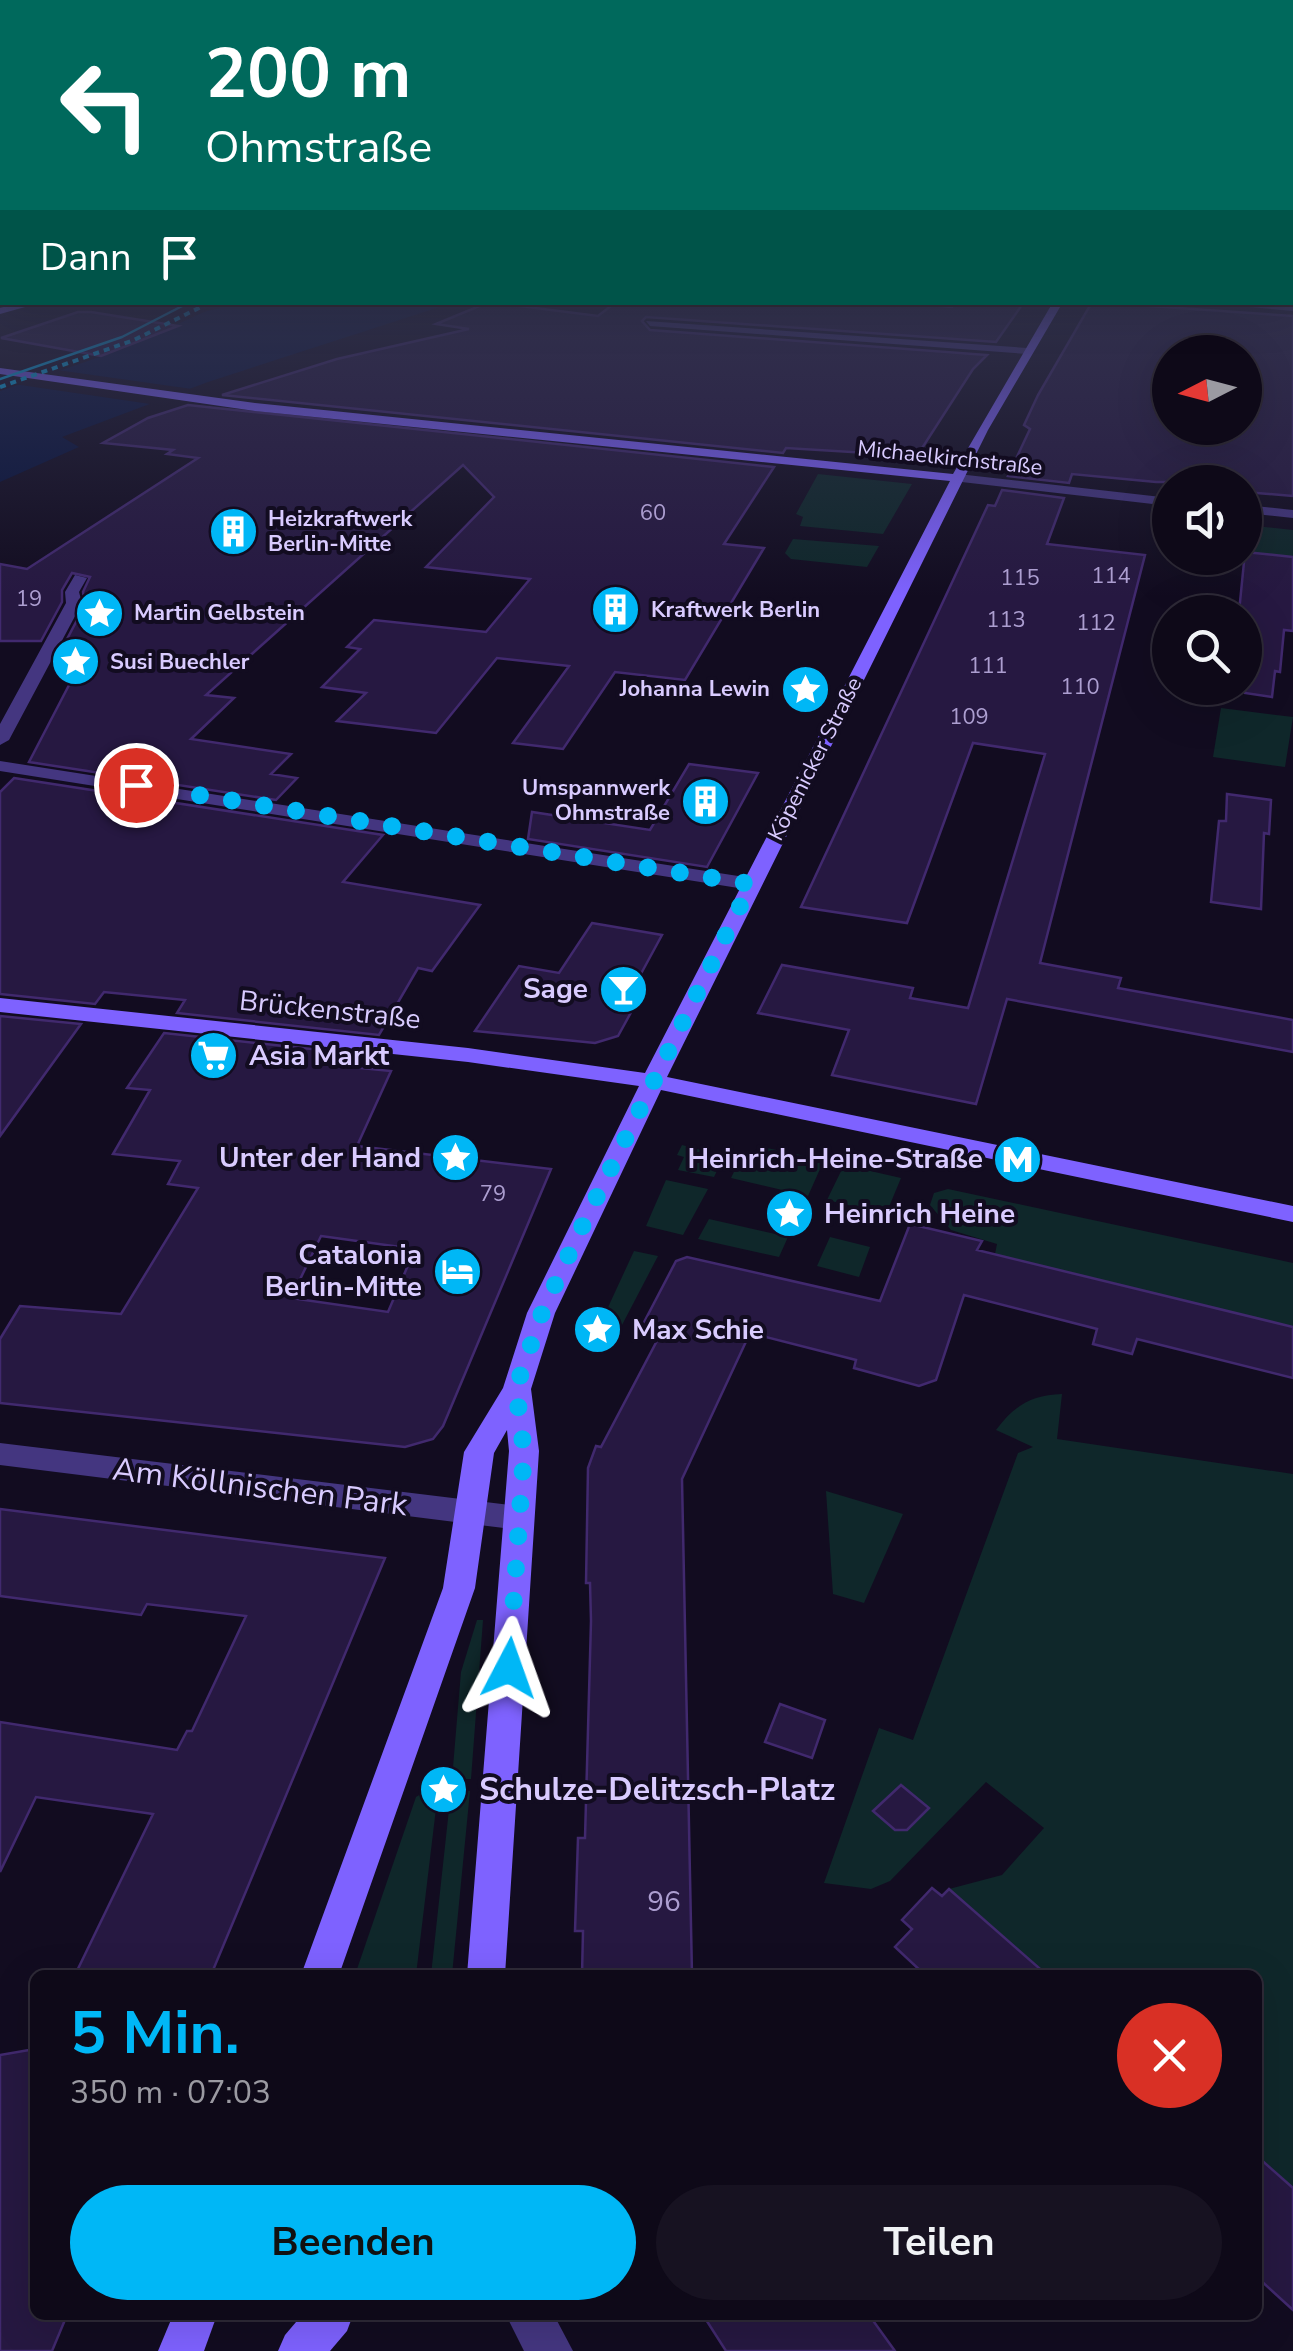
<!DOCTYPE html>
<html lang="de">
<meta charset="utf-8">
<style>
:root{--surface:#0e0918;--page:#171221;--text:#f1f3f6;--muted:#9b9aa2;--line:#2e2a37;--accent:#00b7f6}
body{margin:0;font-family:"Nunito Sans",sans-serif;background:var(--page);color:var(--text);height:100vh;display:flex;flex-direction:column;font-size:38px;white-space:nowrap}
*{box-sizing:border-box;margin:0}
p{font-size:32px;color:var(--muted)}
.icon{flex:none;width:55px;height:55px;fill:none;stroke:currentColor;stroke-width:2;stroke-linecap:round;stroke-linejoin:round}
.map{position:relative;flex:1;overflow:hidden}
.details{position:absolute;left:30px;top:1970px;width:1232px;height:350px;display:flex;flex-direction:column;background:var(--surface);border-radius:15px;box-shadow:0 10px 40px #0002,0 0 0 2px var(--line)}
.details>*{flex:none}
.banner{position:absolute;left:0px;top:0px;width:1295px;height:305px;box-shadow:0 10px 40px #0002,0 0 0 2px var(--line);background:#00695c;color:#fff;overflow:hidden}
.needle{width:65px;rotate:264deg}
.buttons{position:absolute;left:1152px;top:335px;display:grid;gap:20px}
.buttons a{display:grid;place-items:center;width:110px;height:110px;border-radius:50%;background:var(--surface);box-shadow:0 10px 40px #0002,0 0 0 2px var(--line);font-size:50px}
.pin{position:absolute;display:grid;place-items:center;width:85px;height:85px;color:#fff;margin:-42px;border:5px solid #fff;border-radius:50%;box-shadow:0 2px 10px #0007}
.me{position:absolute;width:110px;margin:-55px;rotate:4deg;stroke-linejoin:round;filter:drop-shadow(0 0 8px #0008)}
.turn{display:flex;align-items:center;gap:35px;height:210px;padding:0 40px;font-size:45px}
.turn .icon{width:130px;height:130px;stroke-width:2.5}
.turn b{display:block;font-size:70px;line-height:85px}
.then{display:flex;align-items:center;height:95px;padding:0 40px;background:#0003;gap:20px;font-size:38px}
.round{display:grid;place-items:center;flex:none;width:105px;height:105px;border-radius:52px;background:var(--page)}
.overview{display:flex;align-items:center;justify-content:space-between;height:170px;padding:0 40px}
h1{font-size:60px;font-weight:700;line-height:75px;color:var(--accent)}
.button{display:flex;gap:20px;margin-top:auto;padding:20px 40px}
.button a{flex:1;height:115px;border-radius:60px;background:var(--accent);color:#111;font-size:40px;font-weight:700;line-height:115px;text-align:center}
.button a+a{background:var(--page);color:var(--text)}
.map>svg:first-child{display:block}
.green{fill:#0f272a}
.water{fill:#08133d}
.pier{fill:#120c20}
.building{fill:#261841;stroke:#41296e;stroke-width:2.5;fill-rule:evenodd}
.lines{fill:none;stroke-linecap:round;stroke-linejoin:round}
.street{fill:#443680;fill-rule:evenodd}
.secondary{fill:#7e62ff;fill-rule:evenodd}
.tram{stroke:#00b7f6;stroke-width:2.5}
.rail{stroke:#00b7f6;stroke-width:4;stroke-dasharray:6 5;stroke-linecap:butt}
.route{stroke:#00b7f6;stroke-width:18;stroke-dasharray:0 32.4}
.labels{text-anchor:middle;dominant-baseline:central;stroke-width:8;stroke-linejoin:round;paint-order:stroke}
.far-street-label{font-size:22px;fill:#d9cbff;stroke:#120c20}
.number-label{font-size:22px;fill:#ac9ed0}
.far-poi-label{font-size:22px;font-weight:bold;fill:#d9cbff;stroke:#120c20;text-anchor:start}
.poi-label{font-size:28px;font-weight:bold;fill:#d9cbff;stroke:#120c20;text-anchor:end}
.street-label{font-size:28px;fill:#d9cbff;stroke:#120c20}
.near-number-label{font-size:28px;fill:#ac9ed0}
.near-street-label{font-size:32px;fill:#d9cbff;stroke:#120c20}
.near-poi-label{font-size:32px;font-weight:bold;fill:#d9cbff;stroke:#120c20;text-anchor:start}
</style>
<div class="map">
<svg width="1293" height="2351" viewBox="0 0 1293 2351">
<rect width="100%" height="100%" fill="#120c20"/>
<!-- green -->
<g class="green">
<path d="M818,474L912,484L883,534L800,526L803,517L796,514Z"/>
<path d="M1245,525L1293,530V557L1245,552Z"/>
<path d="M793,539L879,546L867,567L791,559L785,553Z"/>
<path d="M1221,708L1293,717L1285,767L1213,757Z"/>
<path d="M682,1145L724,1156L714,1177L678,1170L684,1157L677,1155Z"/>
<path d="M767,1148L824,1160L808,1196L731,1178L742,1155L762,1159Z"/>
<path d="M844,1165L901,1178L886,1214L827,1200Z"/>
<path d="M666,1180L708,1189L683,1235L646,1226Z"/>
<path d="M948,1189L1293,1263V1327L995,1254L997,1244L951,1230L930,1205L934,1193Z"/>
<path d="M709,1219L788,1237L779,1257L698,1239Z"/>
<path d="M830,1237L870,1247L859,1277L817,1266Z"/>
<path d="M634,1251L658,1256L610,1348L598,1346L604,1316Z"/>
<path d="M1062,1394L1057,1439L1293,1474V2188L1258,2157V1975H1047L949,1889L1002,1875L1044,1828L986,1782L890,1881L871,1889L824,1883L879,1728L913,1740L1018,1453L1033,1447L996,1430C1014,1406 1031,1395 1062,1394Z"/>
<path d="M826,1491L903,1514L864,1603L833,1594Z"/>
<path d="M477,1620H483L471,1779H452L461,1672Z"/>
<path d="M426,1791L433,1793L437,1800L416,1975H355L416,1797Z"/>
<path d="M451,1791H470L452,1975H431Z"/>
</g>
<!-- water -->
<path class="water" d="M237,303H452L208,382L62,437L79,447L0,482V391L123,349L204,312Z"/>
<!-- pier -->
<path class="pier" d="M50,369L199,390L164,406L7,383Z"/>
<!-- building -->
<g class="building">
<path d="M489,302L598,316L616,302H894L952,307L955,302H1024L996,342L646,317L642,321L650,330L987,355L973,369L917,456L786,448L783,453L222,395L337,359L469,329L436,324Z"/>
<path d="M1092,302L1293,316V496L1245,492V482H1156L1072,474L1069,483L1008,476L1030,429L1024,425L1038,395ZM1170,352H1245V428H1170Z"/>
<path d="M78,312H91L178,326L101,356L1,338Z"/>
<path d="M188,405L774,467L724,544L764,548L685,680L615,672L563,749L513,743L569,666L497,658L436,733L337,721L366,693L322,687L360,649L347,647L374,620L486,632L530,579L426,567L494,497L463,465L206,695L234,698L191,739L291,754L271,774L297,778L276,800L29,762L81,662H77L86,641H66L85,605L83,592L90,577L72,573L62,590V602L41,641H0V564L27,569L198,458L167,454L173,450L103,443L148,418Z"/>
<path d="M1002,490L1064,498L1047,544L1145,555L1040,963L1121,978L1118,988L1293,1020V1052L1007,999L976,1104L832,1075L849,1030L758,1013L782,965L913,988L910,998L968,1008L1045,754L973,743L907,923L801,907L988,505L995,506Z"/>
<path d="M1245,552L1293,557V631L1284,630L1280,672L1275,671L1272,697L1245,693V612H1239Z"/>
<path d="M689,764L758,773L707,867L528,839L532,812L650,830Z"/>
<path d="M14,778L383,835L343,882L480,905L432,971L418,968L379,1035L177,1013L185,1000L104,992L95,1004L0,994V792Z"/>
<path d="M1227,794L1271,800L1269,834L1264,833L1261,909L1211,902L1219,821H1226Z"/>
<path d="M592,923L662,935L624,1005L634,1007L618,1036L595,1043L475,1031L519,966L559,973Z"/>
<path d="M0,1016L81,1024L0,1136Z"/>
<path d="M164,1033L367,1055L360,1068L391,1071L357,1146L551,1169L443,1426L433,1439L405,1447L0,1403V1339L20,1306L121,1314L198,1188L168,1184L180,1161L113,1154L150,1090L127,1088ZM321,1236L415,1249L388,1312L291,1298Z"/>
<path d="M910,1224L982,1241L977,1250L1293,1327V1378L1137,1339L1132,1354L1093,1344L1097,1329L964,1295L936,1380L919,1386L854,1368L856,1360L750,1333L682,1479L692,1975H582L583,1931H575L578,1838H585L591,1621L590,1583H586L588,1468L596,1446L601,1447L660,1335L640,1330L676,1261L687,1257L880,1301Z"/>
<path d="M0,1509L385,1558L211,1975H75L153,1814L36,1797L0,1872V1722L177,1750L187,1731H192L246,1616L147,1604L141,1615L0,1596Z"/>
<path d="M780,1704L825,1720L812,1758L765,1742Z"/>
<path d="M901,1785L929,1808L907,1830H895L873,1811Z"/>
<path d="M932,1888L942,1896L949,1889L1047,1975H925L895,1947L912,1929L902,1920Z"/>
<path d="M35,2049V2315H67L52,2351H0V2055Z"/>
<path d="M1258,2157L1293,2188V2310L1258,2278Z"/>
<path d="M703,2315H869L895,2351H726Z"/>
</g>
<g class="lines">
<!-- street -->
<g class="street">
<path d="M1222,302L1293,305V311L1227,305Z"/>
<path d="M646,321L1027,348L1032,351L1027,354L650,326Z"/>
<path d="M958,474L1170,498V506L953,481L951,478Z"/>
<path d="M1245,505L1293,510V518L1245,513Z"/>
<path d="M75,575L87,578L79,592L82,603L9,740L0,745V724L66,603L65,592Z"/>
<path d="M0,761L751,878L761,884L751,890L0,771Z"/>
<path d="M0,1443L519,1506L530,1509L534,1518L530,1527L519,1530L0,1465Z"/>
<path d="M506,2315H554L573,2351H524Z"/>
</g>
<!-- secondary -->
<g class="secondary">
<path d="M23,302H43L0,314V308Z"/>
<path d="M1053,302H1063L988,430L667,1077L1293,1206V1222L661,1090L555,1313L531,1389L539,1451L505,1975H467L509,1451L507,1430L494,1453L475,1588L339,1975H301L443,1588L464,1452L503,1388L527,1313L639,1086L468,1062L0,1012V998L468,1048L645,1073L950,481L255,411L0,374V368L255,403L953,474Z"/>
<path d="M173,2315H217L204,2351H158Z"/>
<path d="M302,2315H353L347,2331L330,2351H278L285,2335Z"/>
</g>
<!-- tram -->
<path class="tram" d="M0,379L122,337L190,302"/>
<!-- rail -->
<path class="rail" d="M0,387L134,340L211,302"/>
</g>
<!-- sky -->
<linearGradient id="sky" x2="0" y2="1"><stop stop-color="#0a0712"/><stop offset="0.45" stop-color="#33344e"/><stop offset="1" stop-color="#33344e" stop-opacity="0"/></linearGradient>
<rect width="1293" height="597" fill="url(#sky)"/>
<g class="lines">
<!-- route -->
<path class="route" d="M136,785L751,884L578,1235L542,1313L516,1388L524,1452L509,1668"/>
</g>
<!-- icons -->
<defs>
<symbol id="building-disc" viewBox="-11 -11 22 22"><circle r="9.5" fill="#00b7f6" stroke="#120c20"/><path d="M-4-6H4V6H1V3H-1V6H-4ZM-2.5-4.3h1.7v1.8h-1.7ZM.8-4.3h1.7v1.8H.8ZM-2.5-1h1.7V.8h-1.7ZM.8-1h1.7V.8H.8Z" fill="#fff"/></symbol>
<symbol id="sight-disc" viewBox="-11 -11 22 22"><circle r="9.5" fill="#00b7f6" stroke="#120c20"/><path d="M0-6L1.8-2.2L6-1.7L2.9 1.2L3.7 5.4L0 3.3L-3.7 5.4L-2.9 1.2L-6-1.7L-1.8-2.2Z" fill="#fff"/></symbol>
<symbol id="bar-disc" viewBox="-11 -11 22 22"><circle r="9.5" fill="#00b7f6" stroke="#120c20"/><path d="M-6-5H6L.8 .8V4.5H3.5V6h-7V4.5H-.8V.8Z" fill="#fff"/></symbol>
<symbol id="supermarket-disc" viewBox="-11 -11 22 22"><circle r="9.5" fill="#00b7f6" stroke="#120c20"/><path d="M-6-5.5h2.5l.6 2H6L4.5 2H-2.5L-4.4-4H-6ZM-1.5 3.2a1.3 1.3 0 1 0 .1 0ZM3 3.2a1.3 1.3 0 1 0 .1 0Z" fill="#fff"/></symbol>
<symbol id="metro-disc" viewBox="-11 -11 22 22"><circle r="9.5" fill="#00b7f6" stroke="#120c20"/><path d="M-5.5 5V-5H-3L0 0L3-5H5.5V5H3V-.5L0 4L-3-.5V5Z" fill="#fff"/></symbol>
<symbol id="hotel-disc" viewBox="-11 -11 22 22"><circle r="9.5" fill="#00b7f6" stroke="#120c20"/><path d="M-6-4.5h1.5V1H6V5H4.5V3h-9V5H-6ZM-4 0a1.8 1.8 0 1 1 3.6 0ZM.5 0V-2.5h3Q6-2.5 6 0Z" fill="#fff"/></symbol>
</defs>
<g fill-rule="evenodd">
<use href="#building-disc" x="206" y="504" width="55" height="55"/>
<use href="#building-disc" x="588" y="582" width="55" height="55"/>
<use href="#sight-disc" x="72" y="586" width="55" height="55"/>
<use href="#sight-disc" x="48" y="634" width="55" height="55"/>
<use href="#sight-disc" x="778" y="662" width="55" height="55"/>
<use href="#building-disc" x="678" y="774" width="55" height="55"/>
<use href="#bar-disc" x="596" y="962" width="55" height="55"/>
<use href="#supermarket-disc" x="186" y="1028" width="55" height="55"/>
<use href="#sight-disc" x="428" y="1130" width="55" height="55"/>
<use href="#metro-disc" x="990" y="1132" width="55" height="55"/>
<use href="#sight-disc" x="762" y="1186" width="55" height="55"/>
<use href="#hotel-disc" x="430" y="1244" width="55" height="55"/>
<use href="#sight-disc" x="570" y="1302" width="55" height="55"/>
<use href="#sight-disc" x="416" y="1762" width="55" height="55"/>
</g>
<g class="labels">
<!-- far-street labels -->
<g class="far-street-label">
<text transform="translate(950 458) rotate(6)">Michaelkirchstraße</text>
<text transform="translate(815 759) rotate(-63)">Köpenicker Straße</text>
</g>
<!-- number labels -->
<g class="number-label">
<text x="653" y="513">60</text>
<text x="1111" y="576">114</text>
<text x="1020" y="578">115</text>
<text x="29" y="599">19</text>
<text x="1006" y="620">113</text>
<text x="1096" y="623">112</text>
<text x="988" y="666">111</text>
<text x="1080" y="687">110</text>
<text x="969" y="717">109</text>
<text x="493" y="1194">79</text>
</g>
<!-- far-poi labels -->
<g class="far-poi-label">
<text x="268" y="519">Heizkraftwerk<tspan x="268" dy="25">Berlin-Mitte</tspan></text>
<text x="651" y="610">Kraftwerk Berlin</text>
<text x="134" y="613">Martin Gelbstein</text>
<text x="110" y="662">Susi Buechler</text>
<text x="770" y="689" text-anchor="end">Johanna Lewin</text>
<text x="670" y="788" text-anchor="end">Umspannwerk<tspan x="670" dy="25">Ohmstraße</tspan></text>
</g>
<!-- poi labels -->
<g class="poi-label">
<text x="588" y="989">Sage</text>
<text x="249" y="1056" text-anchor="start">Asia Markt</text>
<text x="421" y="1158">Unter der Hand</text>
<text x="983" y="1159">Heinrich-Heine-Straße</text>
<text x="824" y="1214" text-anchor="start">Heinrich Heine</text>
<text x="422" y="1255">Catalonia<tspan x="422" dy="32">Berlin-Mitte</tspan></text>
<text x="632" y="1330" text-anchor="start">Max Schie</text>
</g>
<!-- street labels -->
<g class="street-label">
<text transform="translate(330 1010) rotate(6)">Brückenstraße</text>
</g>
<!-- near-number labels -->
<g class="near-number-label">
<text x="664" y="1902">96</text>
</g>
<!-- near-street labels -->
<g class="near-street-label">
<text transform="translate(260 1487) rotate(7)">Am Köllnischen Park</text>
</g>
<!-- near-poi labels -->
<g class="near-poi-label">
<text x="479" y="1789">Schulze-Delitzsch-Platz</text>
</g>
</g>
</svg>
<div class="buttons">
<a><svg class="needle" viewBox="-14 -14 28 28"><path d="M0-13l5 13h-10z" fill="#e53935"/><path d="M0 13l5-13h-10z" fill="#9b9aa2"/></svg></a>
<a><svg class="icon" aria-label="sound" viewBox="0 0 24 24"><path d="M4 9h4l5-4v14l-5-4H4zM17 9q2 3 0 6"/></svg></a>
<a><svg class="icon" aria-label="search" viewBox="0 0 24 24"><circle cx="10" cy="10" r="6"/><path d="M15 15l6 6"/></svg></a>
</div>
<div class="pin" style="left:136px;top:785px;background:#d93025"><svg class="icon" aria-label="arrive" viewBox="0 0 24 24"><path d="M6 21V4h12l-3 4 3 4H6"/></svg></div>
<svg class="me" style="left:509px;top:1668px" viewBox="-20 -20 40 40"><path d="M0-17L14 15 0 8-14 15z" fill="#00b7f6" stroke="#fff" stroke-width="4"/></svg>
<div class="banner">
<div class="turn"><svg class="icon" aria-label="left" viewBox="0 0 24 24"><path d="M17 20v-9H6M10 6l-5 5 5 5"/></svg><div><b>200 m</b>Ohmstraße</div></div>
<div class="then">Dann<svg class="icon" aria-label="arrive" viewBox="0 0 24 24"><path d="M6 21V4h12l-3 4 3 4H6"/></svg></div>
</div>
<section class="details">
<div class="overview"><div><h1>5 Min.</h1><p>350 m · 07:03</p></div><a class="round" style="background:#d93025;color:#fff"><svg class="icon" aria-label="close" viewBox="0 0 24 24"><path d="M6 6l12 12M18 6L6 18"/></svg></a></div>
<div class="button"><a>Beenden</a><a>Teilen</a></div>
</section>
</div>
